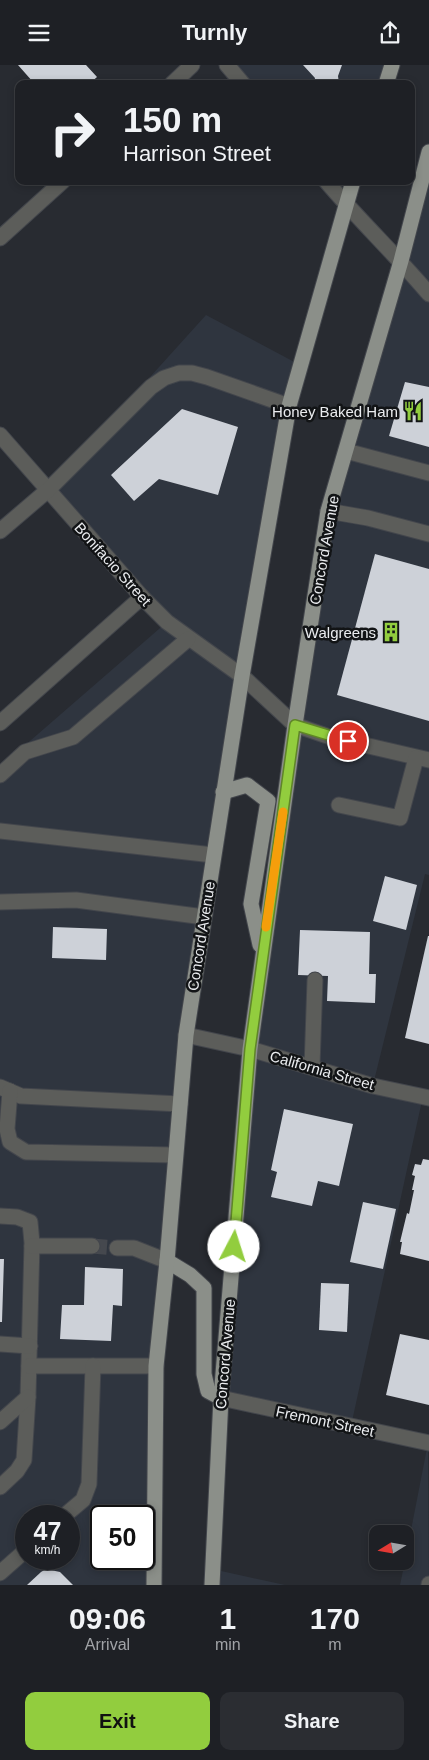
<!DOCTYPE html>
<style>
:root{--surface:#1e2025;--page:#2b2d32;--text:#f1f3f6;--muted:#a1a3a7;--line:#3c3e42;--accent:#92cd3e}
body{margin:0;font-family:Helvetica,sans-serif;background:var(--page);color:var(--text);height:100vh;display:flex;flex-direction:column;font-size:19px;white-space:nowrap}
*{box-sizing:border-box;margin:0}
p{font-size:16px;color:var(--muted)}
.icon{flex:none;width:28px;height:28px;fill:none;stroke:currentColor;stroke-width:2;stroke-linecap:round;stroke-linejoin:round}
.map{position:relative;height:1520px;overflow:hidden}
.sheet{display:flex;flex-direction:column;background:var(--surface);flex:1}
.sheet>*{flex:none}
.top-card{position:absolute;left:15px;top:15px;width:400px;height:105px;border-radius:10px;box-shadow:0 2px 8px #0003,0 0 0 1px var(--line);background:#1e2025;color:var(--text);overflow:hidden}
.needle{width:32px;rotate:259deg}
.fabs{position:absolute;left:369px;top:1460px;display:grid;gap:10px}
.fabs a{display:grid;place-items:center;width:45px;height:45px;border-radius:10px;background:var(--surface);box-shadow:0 2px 8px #0003,0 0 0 1px var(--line);font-size:25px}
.speed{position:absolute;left:15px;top:1440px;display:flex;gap:10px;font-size:25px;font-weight:700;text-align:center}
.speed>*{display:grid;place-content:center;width:65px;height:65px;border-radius:50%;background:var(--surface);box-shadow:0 2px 8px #0003,0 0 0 1px var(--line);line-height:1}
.speed small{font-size:12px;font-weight:400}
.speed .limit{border:2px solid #111;border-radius:8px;background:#fff;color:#111}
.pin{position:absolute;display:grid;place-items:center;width:42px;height:42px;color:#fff;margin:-21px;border:2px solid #fff;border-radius:50%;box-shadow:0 1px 5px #0007}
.me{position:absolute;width:55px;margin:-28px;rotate:5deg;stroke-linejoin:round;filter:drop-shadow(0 0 4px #0008)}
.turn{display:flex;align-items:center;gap:18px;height:105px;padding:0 25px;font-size:22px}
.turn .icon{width:65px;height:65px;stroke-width:2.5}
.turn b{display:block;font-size:35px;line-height:42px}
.eta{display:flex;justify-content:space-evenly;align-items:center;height:85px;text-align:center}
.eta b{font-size:30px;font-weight:600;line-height:35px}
.primary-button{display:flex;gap:10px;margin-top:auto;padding:10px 25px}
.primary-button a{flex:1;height:58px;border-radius:10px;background:var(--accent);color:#111;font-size:20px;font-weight:600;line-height:58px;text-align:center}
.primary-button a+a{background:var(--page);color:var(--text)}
header{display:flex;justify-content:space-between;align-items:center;height:65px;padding:0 25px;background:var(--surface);font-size:22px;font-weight:600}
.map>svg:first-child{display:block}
.built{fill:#2f353f;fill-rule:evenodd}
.building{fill:#cdd1d8}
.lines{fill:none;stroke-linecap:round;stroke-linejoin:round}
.minor-tunnel{stroke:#45484e;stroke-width:15;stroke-dasharray:15 8;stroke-linecap:butt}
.minor-casing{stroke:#43464c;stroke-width:17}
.major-casing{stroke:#43464c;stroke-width:17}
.minor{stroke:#5c5d5a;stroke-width:15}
.major{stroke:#8b8f89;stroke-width:15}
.route-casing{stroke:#5f8528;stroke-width:12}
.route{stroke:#92cd3e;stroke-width:9}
.slow{stroke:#f59e0b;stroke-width:9}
.labels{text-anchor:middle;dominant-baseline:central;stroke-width:5;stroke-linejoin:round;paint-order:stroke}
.poi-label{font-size:15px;fill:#eaecef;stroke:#121416;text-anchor:end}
.street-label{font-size:15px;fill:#eaecef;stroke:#121416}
</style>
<header><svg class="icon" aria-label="menu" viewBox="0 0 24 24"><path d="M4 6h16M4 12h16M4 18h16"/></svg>Turnly<svg class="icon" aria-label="share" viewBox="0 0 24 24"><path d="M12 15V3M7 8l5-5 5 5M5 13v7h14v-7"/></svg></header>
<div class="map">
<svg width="429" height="1520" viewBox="0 0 429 1520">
<rect width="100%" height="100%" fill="#282b31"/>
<!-- built -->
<g class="built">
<path d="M227,0H392L386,19H243Z"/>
<path d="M429,87V810L425,809L373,1020L423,1031L351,1361L221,1333L250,984L328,446Z"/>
<path d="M206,250L300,300L186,970L167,1196L154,1520H0V702L167,557L48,425ZM26,1451H69V1494H26ZM101,1451H144V1494H101Z"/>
<path d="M428,1378L429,1520H400L405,1496Z"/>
<path d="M212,1504L285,1520H212Z"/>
</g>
<!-- building -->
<g class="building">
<path d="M18,0H86L97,12L89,19H30L33,17Z"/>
<path d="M303,0H342L338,11L339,19H314L315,13Z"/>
<path d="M405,317L429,322V382L389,371Z"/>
<path d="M182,344L238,362L218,430L159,414L134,436L111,410Z"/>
<path d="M375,489L429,504V656L337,630Z"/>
<path d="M385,811L417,820L406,865L373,856Z"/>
<path d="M53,862L107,864L106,895L52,893Z"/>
<path d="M300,865L370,867L369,909H376L375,938L327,936L328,911L298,910Z"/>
<path d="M428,871H429V979L405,973Z"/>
<path d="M284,1044L353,1059L339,1121L318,1116L312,1141L271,1132L277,1107L271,1105Z"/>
<path d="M423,1094L429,1095V1196L400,1189L402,1177H400L407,1148L409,1149L414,1125H412L415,1111L412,1110L415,1099L421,1100Z"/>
<path d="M363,1137L396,1144L383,1204L350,1197Z"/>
<path d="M0,1194H4L2,1257H0Z"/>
<path d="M85,1202L123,1204L122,1241L113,1240L111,1276L60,1274L62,1240H84Z"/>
<path d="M321,1218L349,1219L347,1267L319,1265Z"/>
<path d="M400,1269L429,1275V1340L386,1330Z"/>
<path d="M46,1504L60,1507L73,1520H27L41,1507Z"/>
</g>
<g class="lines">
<!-- minor-tunnel -->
<path class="minor-tunnel" d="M92,1181L117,1183"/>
<defs>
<g id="minor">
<path d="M227,0L243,19"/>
<path d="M172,19L192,0"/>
<path d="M326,116C359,155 396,190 429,229"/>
<path d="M0,173L63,116"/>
<path d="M0,370L142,532L167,557L242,611L295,660L330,672L429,695"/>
<path d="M346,386L429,408"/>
<path d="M328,446L368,453L429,469"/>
<path d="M0,466L48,425L151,322L164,313L179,308H192L207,312L289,341"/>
<path d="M0,658L142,532"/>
<path d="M0,710L25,687L73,672L188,574"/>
<path d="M339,740L400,753L416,693"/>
<path d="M0,766L213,790"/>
<path d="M0,837L76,835L204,852"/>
<path d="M186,970L250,984L373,1021L429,1033"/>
<path d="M312,1002L315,915"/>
<path d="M0,1022L21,1031L180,1039"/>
<path d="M10,1026L7,1064L10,1077L26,1087L175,1090"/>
<path d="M0,1151L17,1152L30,1157L32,1178L28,1332L24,1395L17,1406L0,1422"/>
<path d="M32,1181H92"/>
<path d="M117,1183H134L167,1196"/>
<path d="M0,1279L30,1281"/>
<path d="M29,1301H156"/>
<path d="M221,1333L429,1378"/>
<path d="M0,1357L28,1332"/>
<path d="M64,1451L83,1435L89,1419L93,1301"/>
<path d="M0,1508L26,1485"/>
<path d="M429,1520V1519"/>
</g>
<g id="major">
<path d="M386,19L392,0"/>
<path d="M223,727L247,720L268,736L251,839L260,880"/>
<path d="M167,1196L190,1210L204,1223V1309L208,1326L221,1333"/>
<path d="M154,1520L156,1301L167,1196L186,970L242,611L289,341L353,116"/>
<path d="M212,1520L221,1333L250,984L295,660L328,446L401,196L429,87"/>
</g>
</defs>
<!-- minor casing -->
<use href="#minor" class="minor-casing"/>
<!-- major casing -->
<use href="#major" class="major-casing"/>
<!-- minor -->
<use href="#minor" class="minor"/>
<!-- major -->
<use href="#major" class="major"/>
</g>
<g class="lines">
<defs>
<path id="route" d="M234,1182L250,984L295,660L348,676"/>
</defs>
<!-- route casing -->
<use href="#route" class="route-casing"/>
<!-- route -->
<use href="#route" class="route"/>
<!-- slow -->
<path class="slow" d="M266,862L283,747"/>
</g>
<!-- icons -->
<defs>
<symbol id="restaurant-bare" viewBox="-9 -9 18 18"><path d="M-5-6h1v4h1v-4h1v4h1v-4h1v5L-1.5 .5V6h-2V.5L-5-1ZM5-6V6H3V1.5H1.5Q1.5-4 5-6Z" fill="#92cd3e" stroke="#121416" stroke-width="2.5" paint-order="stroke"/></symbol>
<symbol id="building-bare" viewBox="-9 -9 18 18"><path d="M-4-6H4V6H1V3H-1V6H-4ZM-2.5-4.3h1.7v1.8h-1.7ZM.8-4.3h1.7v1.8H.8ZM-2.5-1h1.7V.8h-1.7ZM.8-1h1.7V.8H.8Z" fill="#92cd3e" stroke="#121416" stroke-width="2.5" paint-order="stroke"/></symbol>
</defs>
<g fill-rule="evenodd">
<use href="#restaurant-bare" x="399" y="332" width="28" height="28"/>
<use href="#building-bare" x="377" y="553" width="28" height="28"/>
</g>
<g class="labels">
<!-- poi labels -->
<g class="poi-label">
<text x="398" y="346">Honey Baked Ham</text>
<text x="376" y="567">Walgreens</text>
</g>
<!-- street labels -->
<g class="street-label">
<text transform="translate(324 485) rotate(-80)">Concord Avenue</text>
<text transform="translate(113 499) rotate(48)">Bonifacio Street</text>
<text transform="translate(201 871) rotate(-81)">Concord Avenue</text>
<text transform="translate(322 1005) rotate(16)">California Street</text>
<text transform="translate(225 1289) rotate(-85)">Concord Avenue</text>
<text transform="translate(325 1356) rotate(12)">Fremont Street</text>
</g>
</g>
</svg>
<div class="fabs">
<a><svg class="needle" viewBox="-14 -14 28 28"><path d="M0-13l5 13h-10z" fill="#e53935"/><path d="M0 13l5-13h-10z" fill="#a1a3a7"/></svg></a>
</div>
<div class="speed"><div>47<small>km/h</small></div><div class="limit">50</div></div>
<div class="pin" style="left:348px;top:676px;background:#d93025"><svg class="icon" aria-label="arrive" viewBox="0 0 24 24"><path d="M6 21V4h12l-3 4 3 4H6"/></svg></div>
<svg class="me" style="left:234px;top:1182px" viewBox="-20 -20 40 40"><circle r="19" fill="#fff"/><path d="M0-13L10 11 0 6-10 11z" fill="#92cd3e"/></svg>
<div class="top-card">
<div class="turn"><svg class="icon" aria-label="right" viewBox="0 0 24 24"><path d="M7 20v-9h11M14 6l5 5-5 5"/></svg><div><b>150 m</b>Harrison Street</div></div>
</div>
</div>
<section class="sheet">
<div class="eta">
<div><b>09:06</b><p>Arrival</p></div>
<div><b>1</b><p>min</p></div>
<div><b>170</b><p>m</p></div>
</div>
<div class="primary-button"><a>Exit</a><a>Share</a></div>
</section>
